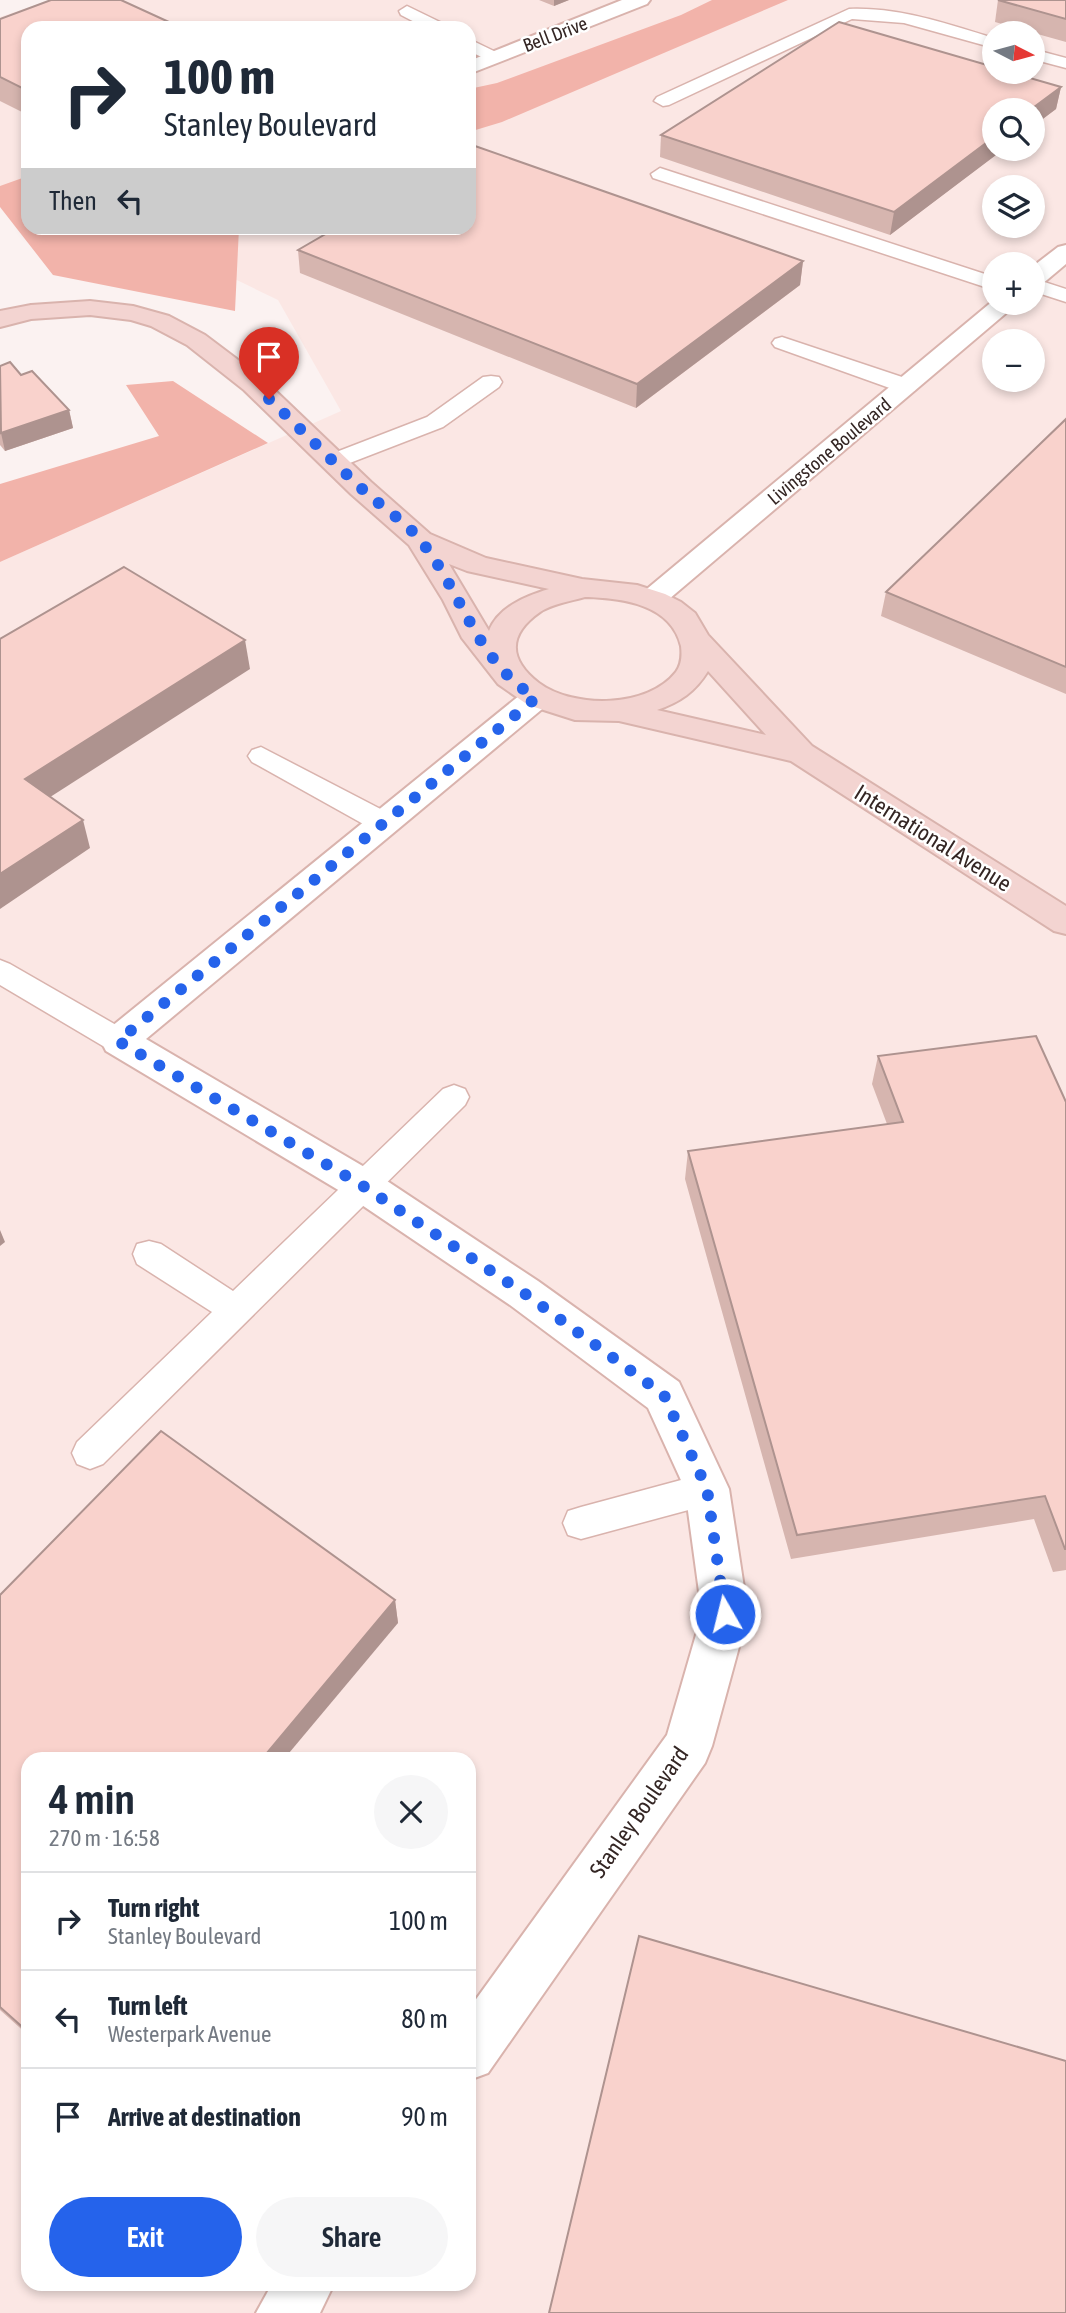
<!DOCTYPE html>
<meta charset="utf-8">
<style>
:root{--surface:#fff;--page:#f6f6f7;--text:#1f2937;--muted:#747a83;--line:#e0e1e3;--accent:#2563eb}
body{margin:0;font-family:"Asap Condensed",sans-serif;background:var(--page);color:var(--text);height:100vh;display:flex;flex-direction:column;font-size:26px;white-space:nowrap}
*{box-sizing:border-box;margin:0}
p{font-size:23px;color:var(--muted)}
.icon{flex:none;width:38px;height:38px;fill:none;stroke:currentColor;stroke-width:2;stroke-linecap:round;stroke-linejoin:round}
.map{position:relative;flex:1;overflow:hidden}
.drawer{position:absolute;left:21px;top:1752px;width:455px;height:539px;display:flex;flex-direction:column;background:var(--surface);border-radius:21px;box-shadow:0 4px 10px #0003}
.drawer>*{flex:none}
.hud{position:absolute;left:21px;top:21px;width:455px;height:214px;border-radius:21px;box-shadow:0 4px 10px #0003;background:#fff;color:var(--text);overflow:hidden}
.needle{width:46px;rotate:96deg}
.fabs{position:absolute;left:982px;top:21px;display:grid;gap:14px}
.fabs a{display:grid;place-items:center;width:63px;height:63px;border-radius:50%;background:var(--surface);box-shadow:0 4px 10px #0003;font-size:35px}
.pin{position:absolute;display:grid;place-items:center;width:60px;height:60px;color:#fff;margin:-72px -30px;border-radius:50% 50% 50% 0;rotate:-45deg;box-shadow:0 0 7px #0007}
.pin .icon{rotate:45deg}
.me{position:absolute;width:77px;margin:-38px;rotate:352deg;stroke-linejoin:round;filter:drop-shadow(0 0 5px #0008)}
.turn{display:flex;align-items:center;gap:24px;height:147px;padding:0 28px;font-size:32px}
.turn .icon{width:91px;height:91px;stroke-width:2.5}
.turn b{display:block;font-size:49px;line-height:60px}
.then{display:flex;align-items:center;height:66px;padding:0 28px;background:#0003;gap:14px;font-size:26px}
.round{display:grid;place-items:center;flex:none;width:74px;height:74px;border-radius:37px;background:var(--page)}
.head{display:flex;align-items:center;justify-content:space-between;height:119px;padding:0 28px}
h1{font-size:42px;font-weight:600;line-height:52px}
.button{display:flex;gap:14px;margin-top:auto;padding:14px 28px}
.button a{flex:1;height:80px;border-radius:42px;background:var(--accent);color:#fff;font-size:28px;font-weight:600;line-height:80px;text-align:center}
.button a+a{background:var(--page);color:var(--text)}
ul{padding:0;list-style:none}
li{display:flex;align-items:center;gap:21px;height:98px;padding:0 28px;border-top:2px solid var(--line)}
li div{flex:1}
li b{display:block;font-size:26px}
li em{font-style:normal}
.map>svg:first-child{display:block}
.built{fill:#fbe7e4;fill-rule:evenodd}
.green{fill:#f2b3aa}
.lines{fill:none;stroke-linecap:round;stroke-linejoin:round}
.lane-casing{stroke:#d9b3ad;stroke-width:3}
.street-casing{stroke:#d9b3ad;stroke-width:4}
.secondary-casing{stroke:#d9b3ad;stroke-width:4}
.lane{fill:#fff;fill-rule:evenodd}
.street{fill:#fff;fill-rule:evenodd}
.secondary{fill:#f3d4d1;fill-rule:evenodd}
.wall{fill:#d6b5af}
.shaded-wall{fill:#ae938f}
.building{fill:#f9d2cc;stroke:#ae938f;stroke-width:2}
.route{stroke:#2563eb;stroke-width:12;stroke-dasharray:0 21.6}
.labels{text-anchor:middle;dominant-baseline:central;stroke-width:5;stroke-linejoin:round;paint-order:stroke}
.far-street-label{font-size:19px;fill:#342624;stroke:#fff}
.street-label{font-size:23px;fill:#342624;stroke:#fff}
</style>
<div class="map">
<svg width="1066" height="2313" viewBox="0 0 1066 2313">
<rect width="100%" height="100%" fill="#fbf2f1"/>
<!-- built -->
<path class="built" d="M50,0H1066V2313H0V562L341,411L278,300L189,257L147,228H469V28H28V198L0,193V17ZM994,33H1032V72H994ZM994,110H1032V149H994ZM994,187H1032V226H994ZM994,264H1032V303H994ZM994,341H1032V380H994ZM28,1759H469V2284H28Z"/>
<!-- green -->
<g class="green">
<path d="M712,0H788L502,122L469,132V89L497,83L681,15Z"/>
<path d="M28,176V228H239L235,311L53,275L0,207V186Z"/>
<path d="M173,381L268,443L0,562V484L159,436L126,385Z"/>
</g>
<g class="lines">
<defs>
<g id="lane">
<path d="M407,6L444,24L446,28H426L401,15L399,11Z"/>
<path d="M849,9C900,7 946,24 994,38V48L904,23L852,19L669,105L663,106L654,101L657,97Z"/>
<path d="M469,39L500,54L503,58L494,63L469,51Z"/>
<path d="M1032,49L1066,58V68L1032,59Z"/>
<path d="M660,168L994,277V290L653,178L651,174Z"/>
<path d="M1032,278L1066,289V302L1032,291Z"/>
<path d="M782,337L914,381L917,386L914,391H898L775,347L772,343L775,339Z"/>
<path d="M491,376L499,377L502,382L499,387L443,427L342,466H326L323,461L326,456L427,417L483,377Z"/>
<path d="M261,747L394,816L398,823L394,830L384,832L374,830L252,762L248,756L252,750Z"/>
<path d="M0,960L10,964L130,1033L134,1041L130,1049L119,1052L108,1049L0,985Z"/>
<path d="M454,1085L465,1089L469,1097L465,1105L103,1464L90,1469L77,1464L72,1453L77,1442L212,1312L137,1264L133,1254L137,1244L149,1241L161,1244L233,1291L443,1089Z"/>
<path d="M707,1473L720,1478L725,1489L720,1500L707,1505L581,1539L568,1535L563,1523L568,1511L581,1507Z"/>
</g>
<g id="street">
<path d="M622,0H650L647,4L469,74V61Z"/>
<path d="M1066,245V264L1041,285L1032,287V267L1058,247Z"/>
<path d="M994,300V303H1018L662,605L652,608L642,605L637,599L642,593Z"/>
<path d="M536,688L547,691L552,698L547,705L146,1039L378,1175L538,1281L679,1382L729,1489L748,1614L712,1746L705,1763L488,2073L469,2080V2009L667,1735L702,1614L685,1489L648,1408L510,1305L350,1197L106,1051L101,1041L106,1031L525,691Z"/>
<path d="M272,2284H334L320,2313H256Z"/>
</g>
<path id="secondary" d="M90,301L133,306L169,316L205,335L262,378L371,482L430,534L486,558L582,579L637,585L665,594L681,602L695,613L708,635L812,746L1066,906V934L1054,931L791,761L619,721L575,720L528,705L498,684L462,638L443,600L409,545L351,494L244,390L187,345L151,326L131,320L90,315L31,319L0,327V311L31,305ZM449,564L467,571L549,589C526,596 498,607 489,631ZM585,597C622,598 671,604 681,646C682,655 682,664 676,672C648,708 574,709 539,683C509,660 507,635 540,612C552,604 571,601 585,597ZM708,671L766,735L657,710C680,702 695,692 708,671Z"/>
</defs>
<!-- lane casing -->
<use href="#lane" class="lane-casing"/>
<!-- street casing -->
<use href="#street" class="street-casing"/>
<!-- secondary casing -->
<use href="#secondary" class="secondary-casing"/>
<!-- lane -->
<use href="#lane" class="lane"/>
<!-- street -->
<use href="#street" class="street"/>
<!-- secondary -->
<use href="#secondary" class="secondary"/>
</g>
<!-- wall -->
<g class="wall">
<path d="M539,0H569L554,6Z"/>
<path d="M998,0H1066V42L995,22Z"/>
<path d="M0,19L28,28V115L0,101Z"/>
<path d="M1061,87L1056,109L890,235L660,157L661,135Z"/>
<path d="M298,250L803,261L800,285L636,408L300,273Z"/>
<path d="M0,366L21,375L69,410L73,428L5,451L0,445Z"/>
<path d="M1066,419V694L881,616L886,592Z"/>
<path d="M878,1056L1066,1102V1570L1053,1572L1034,1519L791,1559L685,1179L688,1151L887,1124L872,1084Z"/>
<path d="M0,1595L395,1600L398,1623L28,1759V2035L0,2010Z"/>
</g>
<!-- shaded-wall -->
<g class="shaded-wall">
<path d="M554,0H569L554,6Z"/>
<path d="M1061,87L1056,109L1032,127V110H1030Z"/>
<path d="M994,137V149H1004L890,235L894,212Z"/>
<path d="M803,261L800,285L636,408L637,384Z"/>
<path d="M69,410L73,428L5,451L1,433Z"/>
<path d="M245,640L250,669L33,808L25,779Z"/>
<path d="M83,820L90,848L0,909V874Z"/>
<path d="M0,1230L5,1242L0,1246Z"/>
<path d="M395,1600L398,1623L284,1759H262Z"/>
</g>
<!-- building -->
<g class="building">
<path d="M51,0H121L182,28H28V91L0,77V19Z"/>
<path d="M998,0H1066V19Z"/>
<path d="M839,22L994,67V72H1009L1061,87L1030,110H994V137L894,212L661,135Z"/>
<path d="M475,146L803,261L637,384L298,250L336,228H469V149Z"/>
<path d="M10,362L21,375L32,371L69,410L1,433L0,366Z"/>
<path d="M1066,419V667L886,592Z"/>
<path d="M124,567L245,640L25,779L83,820L0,874V639Z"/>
<path d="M1036,1036L1066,1102V1549H1065L1045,1496L797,1535L688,1151L903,1122L878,1056Z"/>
<path d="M161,1431L395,1600L262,1759H28V2032L0,2007V1595Z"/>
<path d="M639,1936L1066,2061V2313H549Z"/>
</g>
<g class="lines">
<!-- route -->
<path class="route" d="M269,399C300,428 330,459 361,488C380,506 405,521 421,541C463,593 475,660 536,698L118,1041L363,1186L524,1293L664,1395L707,1489L725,1614"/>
</g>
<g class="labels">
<!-- far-street labels -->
<g class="far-street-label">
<text transform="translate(555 34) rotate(-21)">Bell Drive</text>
<text transform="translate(829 451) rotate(-40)">Livingstone Boulevard</text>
</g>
<!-- street labels -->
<g class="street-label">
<text transform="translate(933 838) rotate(32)">International Avenue</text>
<text transform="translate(639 1812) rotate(-55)">Stanley Boulevard</text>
</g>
</g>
</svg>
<div class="fabs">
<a><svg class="needle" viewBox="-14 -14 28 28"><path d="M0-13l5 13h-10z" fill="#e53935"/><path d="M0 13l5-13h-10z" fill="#747a83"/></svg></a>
<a><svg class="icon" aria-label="search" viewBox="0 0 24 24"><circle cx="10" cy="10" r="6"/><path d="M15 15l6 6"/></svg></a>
<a><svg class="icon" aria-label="layers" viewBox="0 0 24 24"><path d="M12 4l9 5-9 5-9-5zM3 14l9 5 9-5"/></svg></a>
<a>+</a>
<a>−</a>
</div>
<div class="pin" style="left:269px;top:399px;background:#d93025"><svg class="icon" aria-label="arrive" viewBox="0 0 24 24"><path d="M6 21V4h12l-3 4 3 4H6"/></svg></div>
<svg class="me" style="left:725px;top:1614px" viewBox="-20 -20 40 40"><circle r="17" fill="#2563eb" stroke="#fff" stroke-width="3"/><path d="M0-11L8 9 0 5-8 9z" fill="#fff"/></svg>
<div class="hud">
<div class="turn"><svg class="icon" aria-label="right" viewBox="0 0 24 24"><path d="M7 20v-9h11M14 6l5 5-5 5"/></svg><div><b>100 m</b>Stanley Boulevard</div></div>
<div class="then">Then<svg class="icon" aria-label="left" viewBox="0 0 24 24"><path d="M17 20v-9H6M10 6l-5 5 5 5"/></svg></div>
</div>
<section class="drawer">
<div class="head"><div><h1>4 min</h1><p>270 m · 16:58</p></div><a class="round"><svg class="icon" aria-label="close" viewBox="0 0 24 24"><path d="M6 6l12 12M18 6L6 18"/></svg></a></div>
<ul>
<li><svg class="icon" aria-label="right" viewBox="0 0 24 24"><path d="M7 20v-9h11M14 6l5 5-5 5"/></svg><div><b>Turn right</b><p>Stanley Boulevard</p></div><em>100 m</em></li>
<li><svg class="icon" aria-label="left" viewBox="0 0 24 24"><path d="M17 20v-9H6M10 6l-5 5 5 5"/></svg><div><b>Turn left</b><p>Westerpark Avenue</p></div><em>80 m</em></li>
<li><svg class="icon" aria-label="arrive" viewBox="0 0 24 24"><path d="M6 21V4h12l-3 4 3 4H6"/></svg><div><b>Arrive at destination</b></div><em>90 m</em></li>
</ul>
<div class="button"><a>Exit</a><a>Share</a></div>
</section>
</div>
